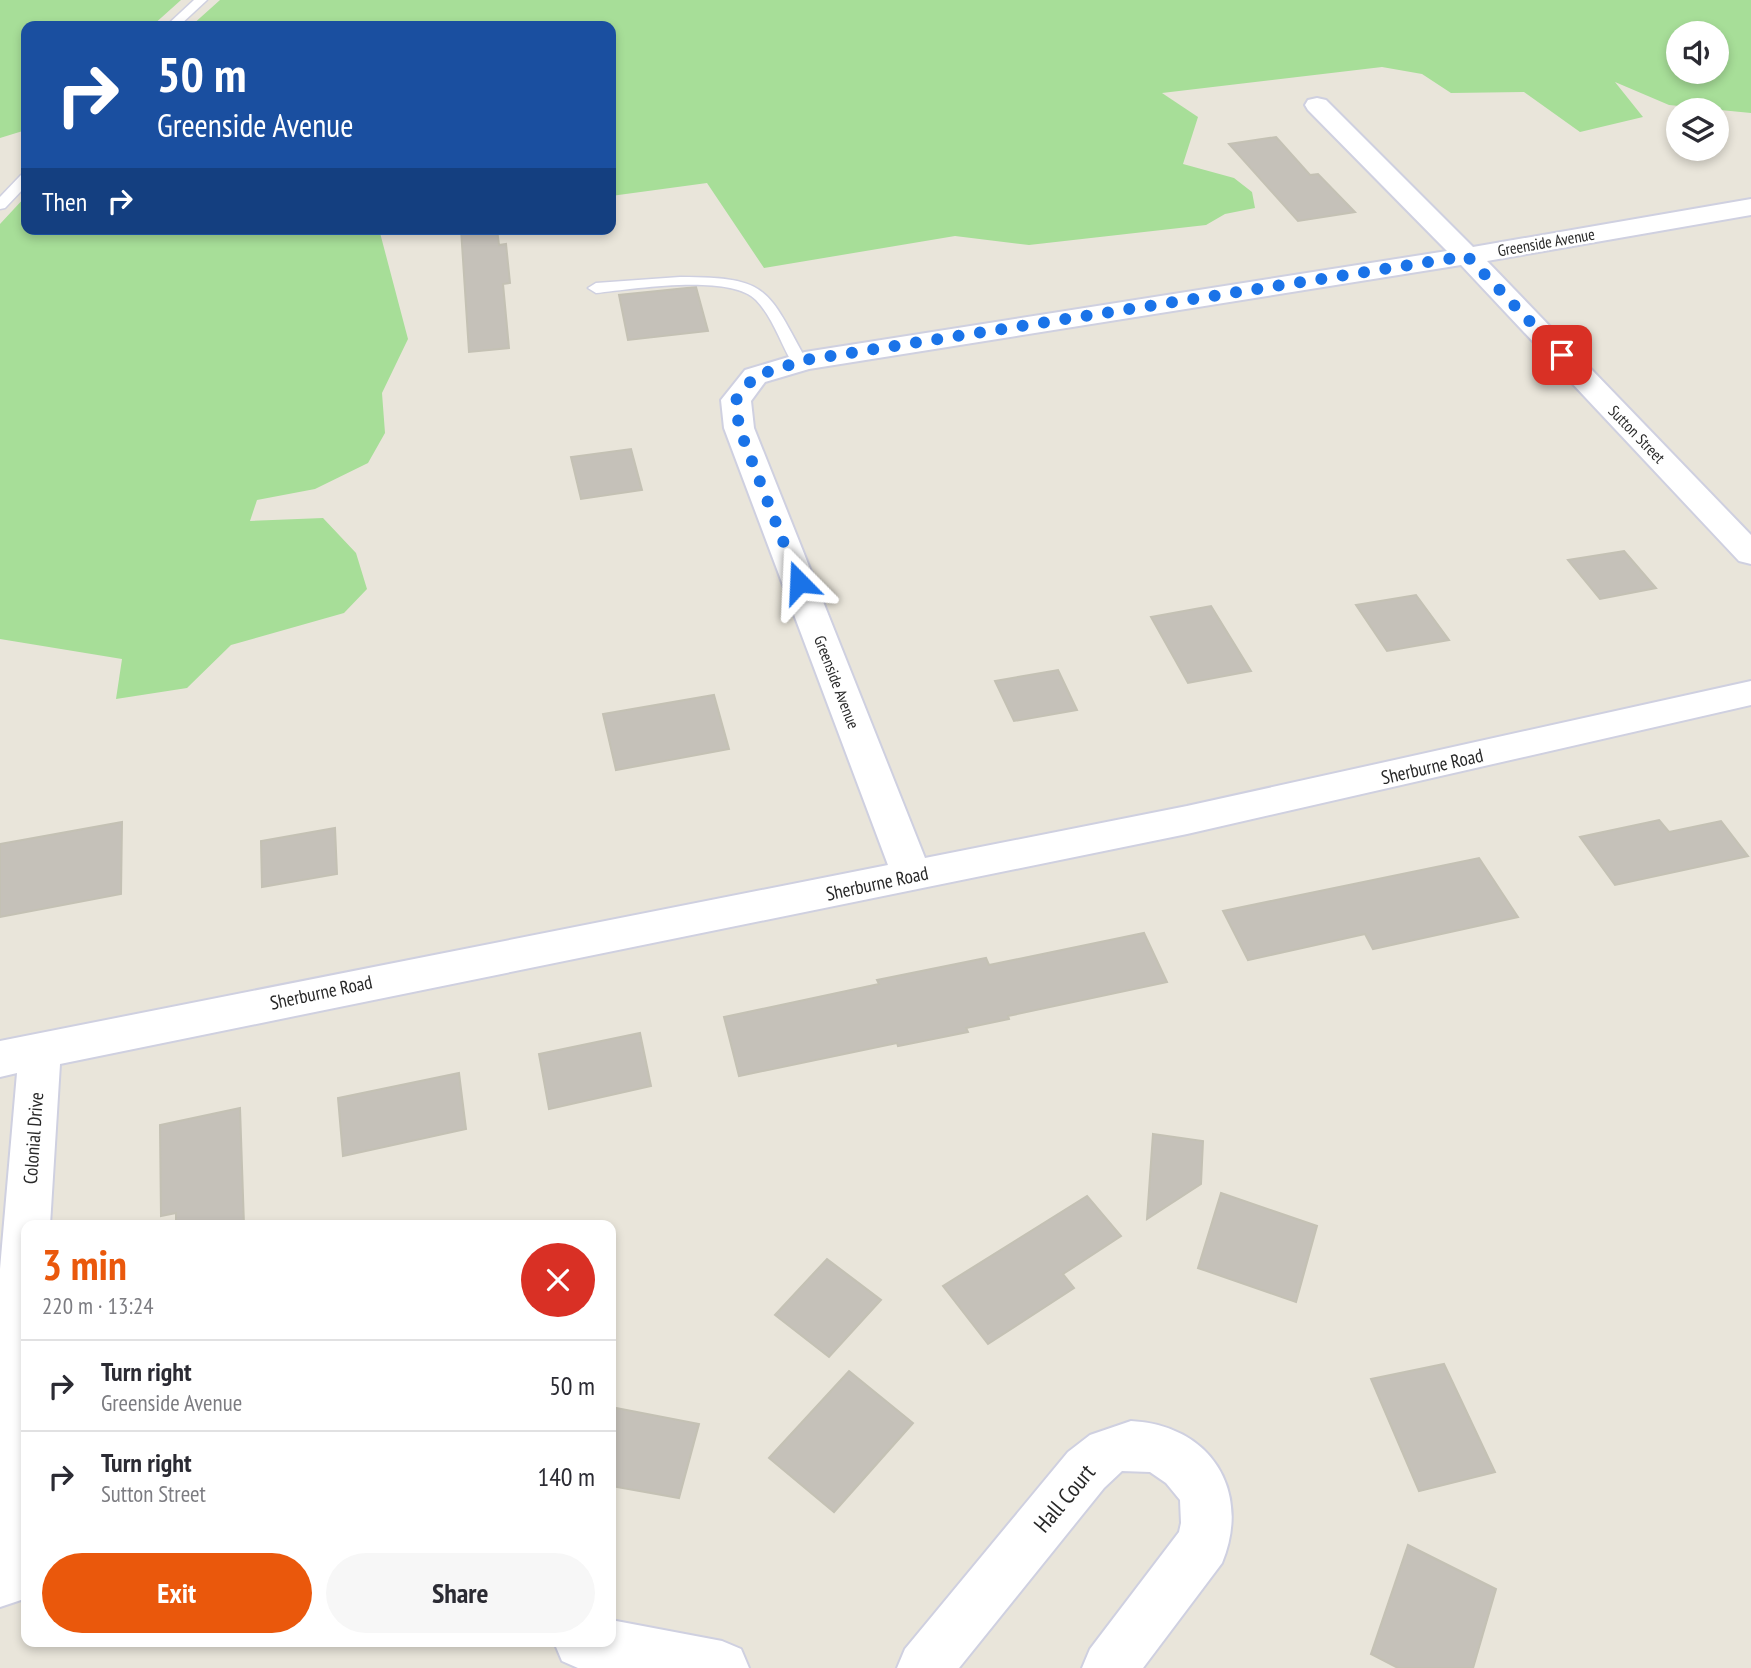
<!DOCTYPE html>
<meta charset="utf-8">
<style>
:root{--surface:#fff;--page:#f7f7f7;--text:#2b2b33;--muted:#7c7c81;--line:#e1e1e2;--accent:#ea580c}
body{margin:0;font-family:"PT Sans Narrow",sans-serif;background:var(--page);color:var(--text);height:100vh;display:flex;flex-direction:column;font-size:26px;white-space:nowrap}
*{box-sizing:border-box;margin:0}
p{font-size:23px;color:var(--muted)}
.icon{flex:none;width:38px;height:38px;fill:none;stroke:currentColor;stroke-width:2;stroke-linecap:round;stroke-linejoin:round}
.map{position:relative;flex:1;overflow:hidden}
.sheet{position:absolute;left:21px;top:1220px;width:595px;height:427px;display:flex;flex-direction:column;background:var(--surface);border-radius:14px;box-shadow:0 4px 10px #0003}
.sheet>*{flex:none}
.guide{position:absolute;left:21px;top:21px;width:595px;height:214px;border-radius:14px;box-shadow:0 4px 10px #0003;background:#1a4fa0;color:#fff;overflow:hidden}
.fabs{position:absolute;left:1666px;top:21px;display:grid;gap:14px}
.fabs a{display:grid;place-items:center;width:63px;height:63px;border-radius:50%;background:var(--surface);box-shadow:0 4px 10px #0003;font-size:35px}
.pin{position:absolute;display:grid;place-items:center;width:60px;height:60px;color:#fff;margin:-30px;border-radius:14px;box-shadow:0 4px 10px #0006}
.me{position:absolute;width:77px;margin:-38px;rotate:339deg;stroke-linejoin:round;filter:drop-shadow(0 0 5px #0008)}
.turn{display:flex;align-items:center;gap:24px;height:147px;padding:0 21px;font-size:32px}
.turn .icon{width:91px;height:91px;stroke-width:2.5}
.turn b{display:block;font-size:49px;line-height:60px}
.then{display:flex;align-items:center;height:66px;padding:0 21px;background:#0003;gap:14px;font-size:26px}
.round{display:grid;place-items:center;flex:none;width:74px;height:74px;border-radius:37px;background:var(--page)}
.summary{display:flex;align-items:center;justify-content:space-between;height:119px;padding:0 21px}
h1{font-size:42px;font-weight:700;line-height:52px;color:var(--accent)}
.primary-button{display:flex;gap:14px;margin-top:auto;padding:14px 21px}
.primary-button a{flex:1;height:80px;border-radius:42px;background:var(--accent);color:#fff;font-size:28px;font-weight:700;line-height:80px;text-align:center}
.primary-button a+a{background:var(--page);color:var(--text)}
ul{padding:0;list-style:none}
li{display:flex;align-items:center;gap:21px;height:91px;padding:0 21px;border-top:2px solid var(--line)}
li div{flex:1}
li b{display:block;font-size:26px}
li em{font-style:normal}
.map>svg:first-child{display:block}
.green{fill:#a7de98;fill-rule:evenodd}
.building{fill:#c5c1b9;stroke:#c4c1b4;stroke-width:2}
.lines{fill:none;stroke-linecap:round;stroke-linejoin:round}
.lane-casing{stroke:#cfd0e0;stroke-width:3}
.street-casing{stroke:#cfd0e0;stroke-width:4}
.lane{fill:#fff;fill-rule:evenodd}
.street{fill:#fff;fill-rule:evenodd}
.route{stroke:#1a73e8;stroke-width:12;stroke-dasharray:0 21.6}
.labels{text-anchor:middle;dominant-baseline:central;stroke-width:5;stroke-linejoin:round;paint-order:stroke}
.far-street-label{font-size:16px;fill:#282828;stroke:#fff}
.street-label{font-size:19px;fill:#282828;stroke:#fff}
.near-street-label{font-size:23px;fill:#282828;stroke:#fff}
</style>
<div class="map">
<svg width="1751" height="1668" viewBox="0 0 1751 1668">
<rect width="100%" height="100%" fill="#e9e5da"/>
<!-- green -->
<g class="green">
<path d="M0,0H181L152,26H26V130L0,138Z"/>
<path d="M220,0H1751V113L1669,105L1615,82L1643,117L1580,132L1524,92L1451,93L1422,74L1382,67L1162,93L1198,117L1183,164L1234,178L1252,192L1255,208L1225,214L1206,225L1029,245L955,236L764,268L707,183L611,196V26H191ZM1717,33V72H1678V33Z"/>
<path d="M26,196V229H379L408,339L382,393L385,433L368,463L315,489L257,500L250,521L323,518L356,553L367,589L344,613L231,645L187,688L116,699L122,659L0,639V224Z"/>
</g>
<!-- building -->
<g class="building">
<path d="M1276,137L1310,175L1318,174L1355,212L1298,221L1229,144Z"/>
<path d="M461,229H497L499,245L506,244L510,283L503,284L509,348L469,352Z"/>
<path d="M696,287L708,331L628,340L619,295Z"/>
<path d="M631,449L642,490L581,499L571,457Z"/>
<path d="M1624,551L1656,588L1600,599L1568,560Z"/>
<path d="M1416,595L1449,640L1387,651L1356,605Z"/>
<path d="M1211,606L1251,671L1188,683L1151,617Z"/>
<path d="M1058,670L1077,710L1014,721L995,681Z"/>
<path d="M714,695L729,749L616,770L603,714Z"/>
<path d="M1659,820L1669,832L1721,821L1748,856L1615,885L1580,837Z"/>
<path d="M122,822L121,894L0,917V844Z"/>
<path d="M335,828L337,874L262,887L261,841Z"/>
<path d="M1479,858L1518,917L1373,949L1365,934L1248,960L1223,911Z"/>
<path d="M1144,933L1167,982L1008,1016L1009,1019L966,1028L968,1032L898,1046L897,1043L739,1076L724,1017L879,984L877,980L986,958L989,965Z"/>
<path d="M640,1033L651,1086L549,1109L539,1054Z"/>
<path d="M459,1073L466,1129L343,1156L338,1098Z"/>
<path d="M240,1108L244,1225H176V1213L161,1216L160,1125Z"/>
<path d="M1153,1134L1203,1141L1201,1184L1147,1219Z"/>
<path d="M1221,1193L1317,1226L1296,1302L1198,1268Z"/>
<path d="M1087,1196L1121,1236L1063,1274L1074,1288L988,1344L943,1286Z"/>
<path d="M827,1259L881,1300L829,1357L775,1315Z"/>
<path d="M1444,1364L1495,1472L1419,1491L1371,1379Z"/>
<path d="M849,1371L913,1423L834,1512L769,1458Z"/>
<path d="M611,1407L699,1424L679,1498L611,1486Z"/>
<path d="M1408,1545L1496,1589L1473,1668H1398L1371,1654Z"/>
</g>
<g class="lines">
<defs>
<g id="lane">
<path d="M194,0H207L179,26H166Z"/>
<path d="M26,174V186L5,208L0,209V197L21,175Z"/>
<path d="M680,277C770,277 767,289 808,363L806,366H794C781,345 774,319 756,300C730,273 632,289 596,293L588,288L596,283Z"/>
</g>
<g id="street">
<path d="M1317,98L1326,100L1473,247L1751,199V215L1487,261L1751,535V564L1739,561L1461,265L809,369L765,382L751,401L754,428L925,858L1187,806L1751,681V705L1187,834L60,1064L50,1225H26V1587L21,1600L0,1607V1269L17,1073L0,1077V1041L888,865L724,428L721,400L745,370L805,352L1447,251L1308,110L1305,105L1308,100Z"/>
<path d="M1131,1421C1210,1425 1252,1490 1222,1563L1143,1668H1082L1090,1649L1179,1532L1181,1523L1180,1500L1166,1483L1150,1472L1122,1471L1104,1488L959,1668H897L905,1649L1068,1452L1090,1435Z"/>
<path d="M611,1620L722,1641L741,1649L749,1668H578L562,1661L554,1642H611Z"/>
</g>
</defs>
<!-- lane casing -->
<use href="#lane" class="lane-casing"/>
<!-- street casing -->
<use href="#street" class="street-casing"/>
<!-- lane -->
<use href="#lane" class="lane"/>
<!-- street -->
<use href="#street" class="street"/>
</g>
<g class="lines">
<!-- route -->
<path class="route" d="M799,582L739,428L736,400L755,376L805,360L1467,256L1562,355"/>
</g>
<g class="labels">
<!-- far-street labels -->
<g class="far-street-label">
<text transform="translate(1546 242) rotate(-10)">Greenside Avenue</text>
<text transform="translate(1637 434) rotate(46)">Sutton Street</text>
<text transform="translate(837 682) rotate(69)">Greenside Avenue</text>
</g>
<!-- street labels -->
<g class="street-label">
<text transform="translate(1432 766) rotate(-13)">Sherburne Road</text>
<text transform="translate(877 883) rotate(-12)">Sherburne Road</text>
<text transform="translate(321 992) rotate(-12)">Sherburne Road</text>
<text transform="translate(33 1138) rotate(-86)">Colonial Drive</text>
</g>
<!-- near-street labels -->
<g class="near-street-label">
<text transform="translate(1064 1498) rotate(-50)">Hall Court</text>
</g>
</g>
</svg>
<div class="fabs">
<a><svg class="icon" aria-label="sound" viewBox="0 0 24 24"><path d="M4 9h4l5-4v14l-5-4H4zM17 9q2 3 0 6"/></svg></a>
<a><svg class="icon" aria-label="layers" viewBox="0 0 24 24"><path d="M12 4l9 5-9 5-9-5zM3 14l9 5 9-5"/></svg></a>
</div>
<div class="pin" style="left:1562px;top:355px;background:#d93025"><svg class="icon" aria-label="arrive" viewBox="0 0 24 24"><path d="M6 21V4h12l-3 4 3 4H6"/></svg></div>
<svg class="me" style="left:799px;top:582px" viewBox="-20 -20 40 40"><path d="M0-17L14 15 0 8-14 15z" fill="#1a73e8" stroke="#fff" stroke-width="4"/></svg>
<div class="guide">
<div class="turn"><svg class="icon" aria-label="right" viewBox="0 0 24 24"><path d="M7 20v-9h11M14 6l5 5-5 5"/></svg><div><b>50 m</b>Greenside Avenue</div></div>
<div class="then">Then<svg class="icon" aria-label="right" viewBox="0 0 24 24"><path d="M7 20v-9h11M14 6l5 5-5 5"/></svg></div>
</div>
<section class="sheet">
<div class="summary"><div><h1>3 min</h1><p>220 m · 13:24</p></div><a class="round" style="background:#d93025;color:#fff"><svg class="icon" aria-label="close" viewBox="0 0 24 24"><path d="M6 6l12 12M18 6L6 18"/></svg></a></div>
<ul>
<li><svg class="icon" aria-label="right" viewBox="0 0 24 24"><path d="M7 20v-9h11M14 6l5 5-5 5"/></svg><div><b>Turn right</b><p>Greenside Avenue</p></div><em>50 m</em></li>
<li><svg class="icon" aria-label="right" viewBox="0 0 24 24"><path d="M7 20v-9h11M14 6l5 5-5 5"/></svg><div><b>Turn right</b><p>Sutton Street</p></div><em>140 m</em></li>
</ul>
<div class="primary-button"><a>Exit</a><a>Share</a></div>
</section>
</div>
